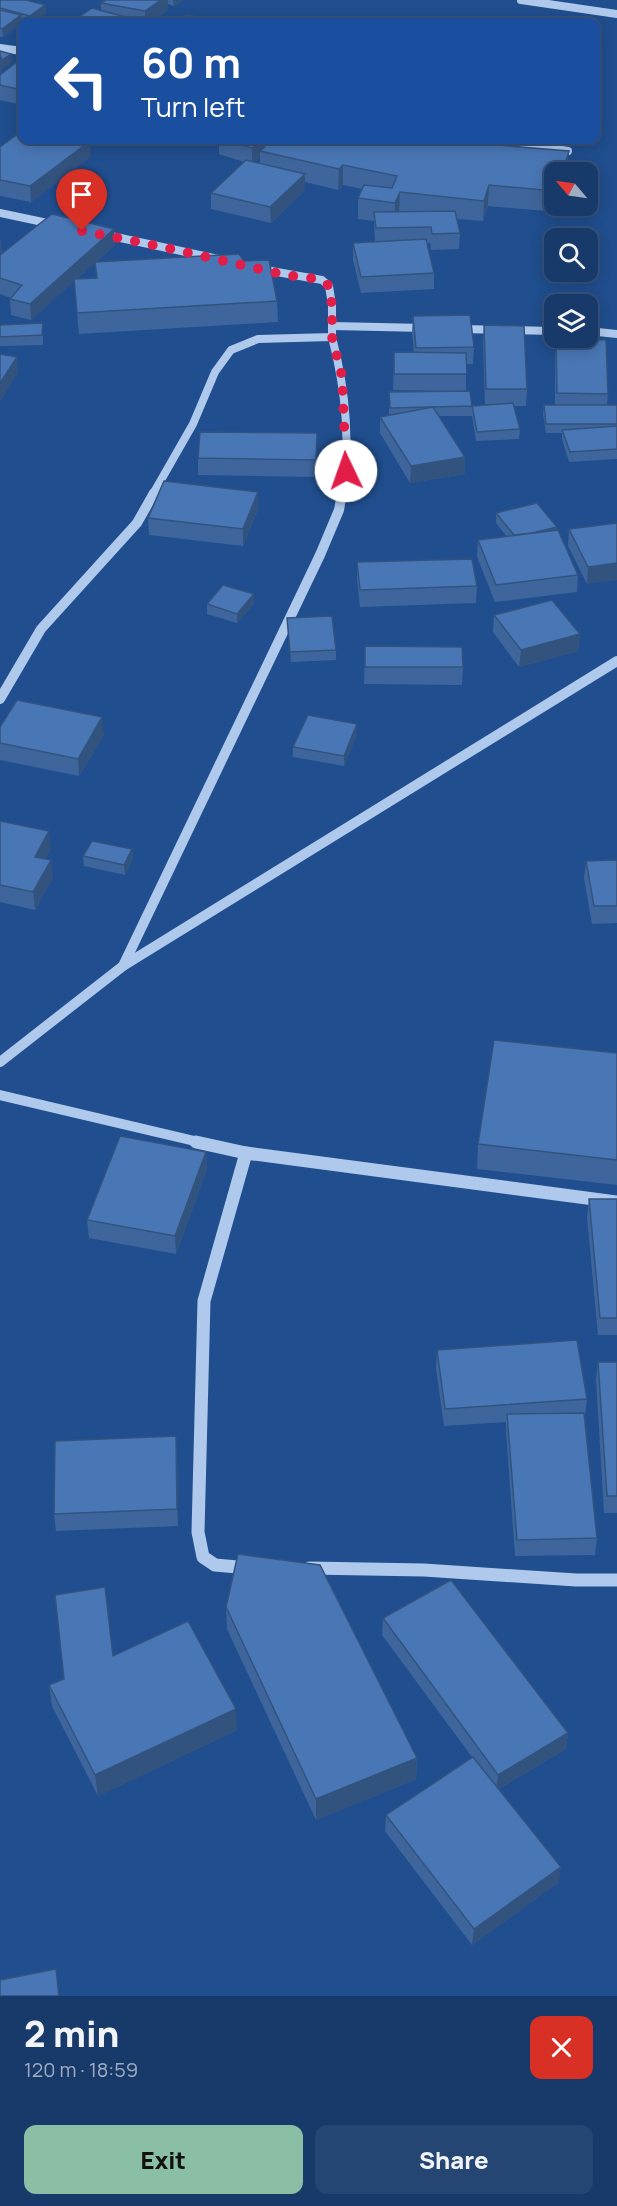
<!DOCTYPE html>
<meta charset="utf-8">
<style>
:root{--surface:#183a6a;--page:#254572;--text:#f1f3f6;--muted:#9fadc1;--line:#36547e;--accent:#8abfa5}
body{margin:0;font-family:Manrope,sans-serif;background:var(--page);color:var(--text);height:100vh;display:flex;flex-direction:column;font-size:22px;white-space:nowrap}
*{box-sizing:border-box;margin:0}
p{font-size:20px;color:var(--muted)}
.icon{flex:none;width:33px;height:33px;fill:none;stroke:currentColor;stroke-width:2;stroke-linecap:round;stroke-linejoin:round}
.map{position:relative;height:1996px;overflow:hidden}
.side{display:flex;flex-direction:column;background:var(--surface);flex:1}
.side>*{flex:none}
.hud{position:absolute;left:18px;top:18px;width:582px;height:126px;border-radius:12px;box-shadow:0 3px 15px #0003,0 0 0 2px var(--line);background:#1a4fa0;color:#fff;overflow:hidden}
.needle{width:39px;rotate:299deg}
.buttons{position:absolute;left:544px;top:162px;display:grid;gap:12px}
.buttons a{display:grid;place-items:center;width:54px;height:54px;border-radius:12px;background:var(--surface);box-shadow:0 3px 15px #0003,0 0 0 2px var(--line);font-size:30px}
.pin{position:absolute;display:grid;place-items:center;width:51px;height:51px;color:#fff;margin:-62px -26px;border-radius:50% 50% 50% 0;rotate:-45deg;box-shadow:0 0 6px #0007}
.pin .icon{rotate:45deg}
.me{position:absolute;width:66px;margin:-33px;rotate:357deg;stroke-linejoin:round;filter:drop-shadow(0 0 4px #0008)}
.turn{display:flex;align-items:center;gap:21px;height:126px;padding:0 24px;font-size:27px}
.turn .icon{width:78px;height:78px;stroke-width:2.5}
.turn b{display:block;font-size:42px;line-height:51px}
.round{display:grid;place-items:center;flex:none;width:63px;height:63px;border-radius:12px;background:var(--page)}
.overview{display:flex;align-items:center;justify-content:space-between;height:102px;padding:0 24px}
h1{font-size:36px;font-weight:800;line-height:45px}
.button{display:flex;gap:12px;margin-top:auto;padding:12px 24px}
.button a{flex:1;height:69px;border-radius:12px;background:var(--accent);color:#111;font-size:24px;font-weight:800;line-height:69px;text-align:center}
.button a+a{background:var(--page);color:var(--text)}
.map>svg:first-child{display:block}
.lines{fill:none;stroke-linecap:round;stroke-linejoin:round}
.minor-far2{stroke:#afc9ec;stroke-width:8}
.minor-far1{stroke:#afc9ec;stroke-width:10}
.minor{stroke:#afc9ec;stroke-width:13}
.wall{fill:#3f669c;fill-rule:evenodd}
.shaded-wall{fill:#33537f}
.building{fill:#4977b5;stroke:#33537f;stroke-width:1.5}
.route{stroke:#e11d48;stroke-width:10;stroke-dasharray:0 18}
</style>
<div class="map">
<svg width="617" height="1996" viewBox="0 0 617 1996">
<rect width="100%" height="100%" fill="#204e8e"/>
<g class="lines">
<!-- minor-far2 -->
<g class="minor-far2">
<path d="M521,0L617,14"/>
<path d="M0,48L22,51"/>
<path d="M504,140L568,151"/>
<path d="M0,213L57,225"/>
<path d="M102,234L218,259"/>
<path d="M332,326L426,328"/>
<path d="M459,329L555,331"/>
<path d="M588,331L617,334"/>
<path d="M332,337C345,387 351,443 342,494"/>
<path d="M153,494L193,424L215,372L231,350L258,339L332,337V305L329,286L322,280L260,269"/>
</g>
<!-- minor-far1 -->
<g class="minor-far1">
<path d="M0,699L41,629L137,523L154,493"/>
<path d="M123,966L320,555L339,510L342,493"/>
<path d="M0,1062L123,966L617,661"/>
<path d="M0,1095L203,1143"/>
</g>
<!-- minor -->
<g class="minor">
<path d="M196,1142L246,1153L617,1202"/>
<path d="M246,1153L204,1301L198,1532L203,1557L215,1565L249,1568"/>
<path d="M309,1568L424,1570L576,1580H617"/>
</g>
</g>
<!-- wall -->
<g class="wall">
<path d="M0,0L45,5L46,13L33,22H22V23L3,37H0Z"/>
<path d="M106,0H183L174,6L168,4V10L151,22H72L101,10V3Z"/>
<path d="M22,62V105L0,100V75Z"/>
<path d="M219,140H438L555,172V206H559L558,212L488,206L483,221L457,219L460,233L459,249L431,250L430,243H427L434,273V289L361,293L353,260V243L375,242L374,221L358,219V198L362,189L343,185L338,190L305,182V190L271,223L211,209V193L244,162L219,154ZM260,158V164L254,162Z"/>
<path d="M0,147L91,156L31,202L0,196Z"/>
<path d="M114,229L115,245L96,262L244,261L277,301L278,322L79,334L74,281L31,320L11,315L10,299L11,298L0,294V238L2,254ZM95,262L96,278L77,279Z"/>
<path d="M413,316L474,347L473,364H466V391L472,406L485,405L483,342L484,325L527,389L526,406H514L520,429L519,439L476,441L472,416H439L465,474L410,483L380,433V417L389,415V392L448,391L393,390L394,352L414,353L412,332Z"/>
<path d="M0,325L43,332V345L0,346Z"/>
<path d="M556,339L608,394L607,405H617V459L569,462L562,439V433H546L543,414L544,405H555V355Z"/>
<path d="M317,450L316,477L198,475V458Z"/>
<path d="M258,509L243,546L149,535L148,518Z"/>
<path d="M496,513L557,531L578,575L577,592L495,602L477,557L478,540L506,536L496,523Z"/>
<path d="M617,523L587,584L568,546L569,529Z"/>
<path d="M357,562L477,586L476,603L360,607L357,579Z"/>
<path d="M207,604H254L237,623L207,614Z"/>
<path d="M494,615L580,634L578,651L519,667L493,632Z"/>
<path d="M287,618L336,650V660L291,662Z"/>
<path d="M365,646L463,667L462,685L364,684Z"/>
<path d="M0,727L104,735L79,776L0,760Z"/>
<path d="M357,734L344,766L293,757V747Z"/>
<path d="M0,821L51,849L45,859L53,878L35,910L0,902Z"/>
<path d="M132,849L133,859L125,875L84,866L83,856Z"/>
<path d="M617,860V923L592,924L584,878L586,861Z"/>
<path d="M617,1053V1185L477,1169L478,1144Z"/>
<path d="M206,1152L207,1169L176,1254L89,1238L87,1220Z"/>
<path d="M589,1199H617V1335H598L587,1217Z"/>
<path d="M437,1350L587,1399L585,1416L597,1538L595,1555L515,1556L506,1431V1422L444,1426L436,1368Z"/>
<path d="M598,1362H617V1513H604L596,1379Z"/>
<path d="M177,1453L178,1526L56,1531L54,1514Z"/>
<path d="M226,1607L417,1758L416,1779L316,1820L227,1629Z"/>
<path d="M383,1618L568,1733L566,1749L499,1789L559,1882L472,1945L385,1831L386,1815L472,1757L382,1635Z"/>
<path d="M113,1656L237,1730L98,1796L52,1706L49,1685Z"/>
</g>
<!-- shaded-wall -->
<g class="shaded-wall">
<path d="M161,0H168V10L151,22H145V11Z"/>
<path d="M173,0H183L174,6Z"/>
<path d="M45,5L46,13L33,22H31L30,16Z"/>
<path d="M21,15L22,23L3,37L2,29Z"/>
<path d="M11,54L12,63L2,69L3,72L0,74V58Z"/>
<path d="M263,140H285L260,151V158L252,164V148Z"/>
<path d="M90,141L91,156L31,202L30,186Z"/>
<path d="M569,151L567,172H563Z"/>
<path d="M343,165V185L338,190L339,169Z"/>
<path d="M305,174V190L271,223L270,207Z"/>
<path d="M489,185L488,206L483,221L484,201Z"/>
<path d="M400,192L399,213L394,223L395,203Z"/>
<path d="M114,229L115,245L31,320L30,304Z"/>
<path d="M0,239L2,255L0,256Z"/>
<path d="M17,357L18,373L0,402V383Z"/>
<path d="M317,433V450L316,477V460Z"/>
<path d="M465,457V474L410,483L411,466Z"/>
<path d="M258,492V509L243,546V529Z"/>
<path d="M557,527V537L516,538Z"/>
<path d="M617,563V580L587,584L588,567Z"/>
<path d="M254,594V604L237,623V614Z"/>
<path d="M580,634L578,651L519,667L521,650Z"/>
<path d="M102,717L104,735L79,776L78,759Z"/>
<path d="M357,724V734L344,766V756Z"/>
<path d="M49,831L51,849L36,874L35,857Z"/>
<path d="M132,849L133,859L125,875L124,865Z"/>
<path d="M51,860L53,878L35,910L33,892Z"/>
<path d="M206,1152L207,1169L176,1254L175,1236Z"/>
<path d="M176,1436L177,1453L178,1526L177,1509Z"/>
<path d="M236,1709L237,1730L98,1796L95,1775Z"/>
<path d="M568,1733L566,1749L496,1791L498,1775Z"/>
<path d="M417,1758L416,1779L316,1820V1799Z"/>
<path d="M561,1867L559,1882L472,1945L474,1929Z"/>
</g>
<!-- building -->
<g class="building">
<path d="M0,0H26L45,5L30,16L0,8Z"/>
<path d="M106,0H161L145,11L101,3Z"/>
<path d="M92,8L133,19L128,22H72Z"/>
<path d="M0,10L21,15L2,29L0,28Z"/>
<path d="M186,15L231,22H179Z"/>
<path d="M0,51L11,54L2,60L1,57H0Z"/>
<path d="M18,61L22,62V90L0,85V75Z"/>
<path d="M22,131V140H85L90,141L30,186L0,180V147Z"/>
<path d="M223,140H263L252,148Z"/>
<path d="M272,140H438L569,151L563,172H555V191L489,185L484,201L400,192L395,203L358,198L364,185L392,188L397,176L343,165L339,169L260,151Z"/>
<path d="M246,160L305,174L270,207L211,193Z"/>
<path d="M455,211L460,233L432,234L431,227L376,228L374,212Z"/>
<path d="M52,214L114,229L30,304L10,299L22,285L0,278V255Z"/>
<path d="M426,239L434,273L361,277L353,243Z"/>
<path d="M239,254L244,261L269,260L277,301L77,313L74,279L97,278L95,262Z"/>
<path d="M470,315L474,347L416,348L413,316Z"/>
<path d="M43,323L42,335L0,337V325Z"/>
<path d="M484,325L524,326L527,389H486Z"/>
<path d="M556,339L606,340L608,394L557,393Z"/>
<path d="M394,352L466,353L467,374H394Z"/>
<path d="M0,354L17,357L0,383Z"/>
<path d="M470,391L472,406L390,408L389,392Z"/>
<path d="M513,403L520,429L477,432L472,406Z"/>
<path d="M544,405H617V424H546Z"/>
<path d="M433,407L465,457L411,466L380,417Z"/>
<path d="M617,426V449L570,452L562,430Z"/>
<path d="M200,432L317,433L316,460L198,458Z"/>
<path d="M164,481L258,492L243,529L148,518Z"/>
<path d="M537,503L557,527L532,533L514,535L496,513Z"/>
<path d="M617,523V563L588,567L569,529Z"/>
<path d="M558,530L578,575L496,585L478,540Z"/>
<path d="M472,559L477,586L360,590L357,562Z"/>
<path d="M223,585L254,594L237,614L207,604Z"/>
<path d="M552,600L580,634L521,650L494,615Z"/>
<path d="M332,616L336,650L290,652L287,618Z"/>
<path d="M365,646L462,647L463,667H365Z"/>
<path d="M17,700L102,717L78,759L0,743V727Z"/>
<path d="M308,715L357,724L344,756L293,747Z"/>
<path d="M0,821L49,831L35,857L51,860L33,892L0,885Z"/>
<path d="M92,841L132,849L124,865L83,856Z"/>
<path d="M617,860V906H594L586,861Z"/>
<path d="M494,1040L617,1053V1160L478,1144Z"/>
<path d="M120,1136L206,1152L175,1236L87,1220Z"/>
<path d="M589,1199H617V1318H600Z"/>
<path d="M577,1340L587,1399L445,1409L437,1350Z"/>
<path d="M598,1362H617V1496H607Z"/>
<path d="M584,1413L597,1538L517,1540L507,1414Z"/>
<path d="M176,1436L177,1509L54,1514L55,1441Z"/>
<path d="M238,1554L320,1565L417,1758L316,1799L226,1607Z"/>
<path d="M451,1580L568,1733L498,1775L383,1618Z"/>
<path d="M105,1587L113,1656L188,1621L236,1709L95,1775L49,1685L64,1679L55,1595Z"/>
<path d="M473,1757L561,1867L474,1929L386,1815Z"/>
<path d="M56,1969L59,1996H0V1980Z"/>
</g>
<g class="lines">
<!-- route -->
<path class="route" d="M82,231C149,243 215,259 281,274C297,278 316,275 329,286L332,306V337L342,376L346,471"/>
</g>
</svg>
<div class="buttons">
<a><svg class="needle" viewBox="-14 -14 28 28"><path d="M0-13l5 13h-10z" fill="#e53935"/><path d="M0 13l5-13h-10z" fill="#9fadc1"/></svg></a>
<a><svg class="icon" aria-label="search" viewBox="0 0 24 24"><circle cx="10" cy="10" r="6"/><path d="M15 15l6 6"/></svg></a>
<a><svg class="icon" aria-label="layers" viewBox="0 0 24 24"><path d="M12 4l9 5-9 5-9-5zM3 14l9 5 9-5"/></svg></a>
</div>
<div class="pin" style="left:82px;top:231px;background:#d93025"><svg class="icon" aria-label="arrive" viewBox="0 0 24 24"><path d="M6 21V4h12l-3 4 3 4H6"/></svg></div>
<svg class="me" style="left:346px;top:471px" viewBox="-20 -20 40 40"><circle r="19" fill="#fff"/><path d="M0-13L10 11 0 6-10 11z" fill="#e11d48"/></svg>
<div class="hud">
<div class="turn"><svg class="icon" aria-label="left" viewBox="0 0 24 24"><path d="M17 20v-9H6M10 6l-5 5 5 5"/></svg><div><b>60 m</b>Turn left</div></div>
</div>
</div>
<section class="side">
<div class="overview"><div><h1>2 min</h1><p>120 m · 18:59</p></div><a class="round" style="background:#d93025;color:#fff"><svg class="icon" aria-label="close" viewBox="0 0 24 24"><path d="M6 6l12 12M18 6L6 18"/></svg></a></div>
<div class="button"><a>Exit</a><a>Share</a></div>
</section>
